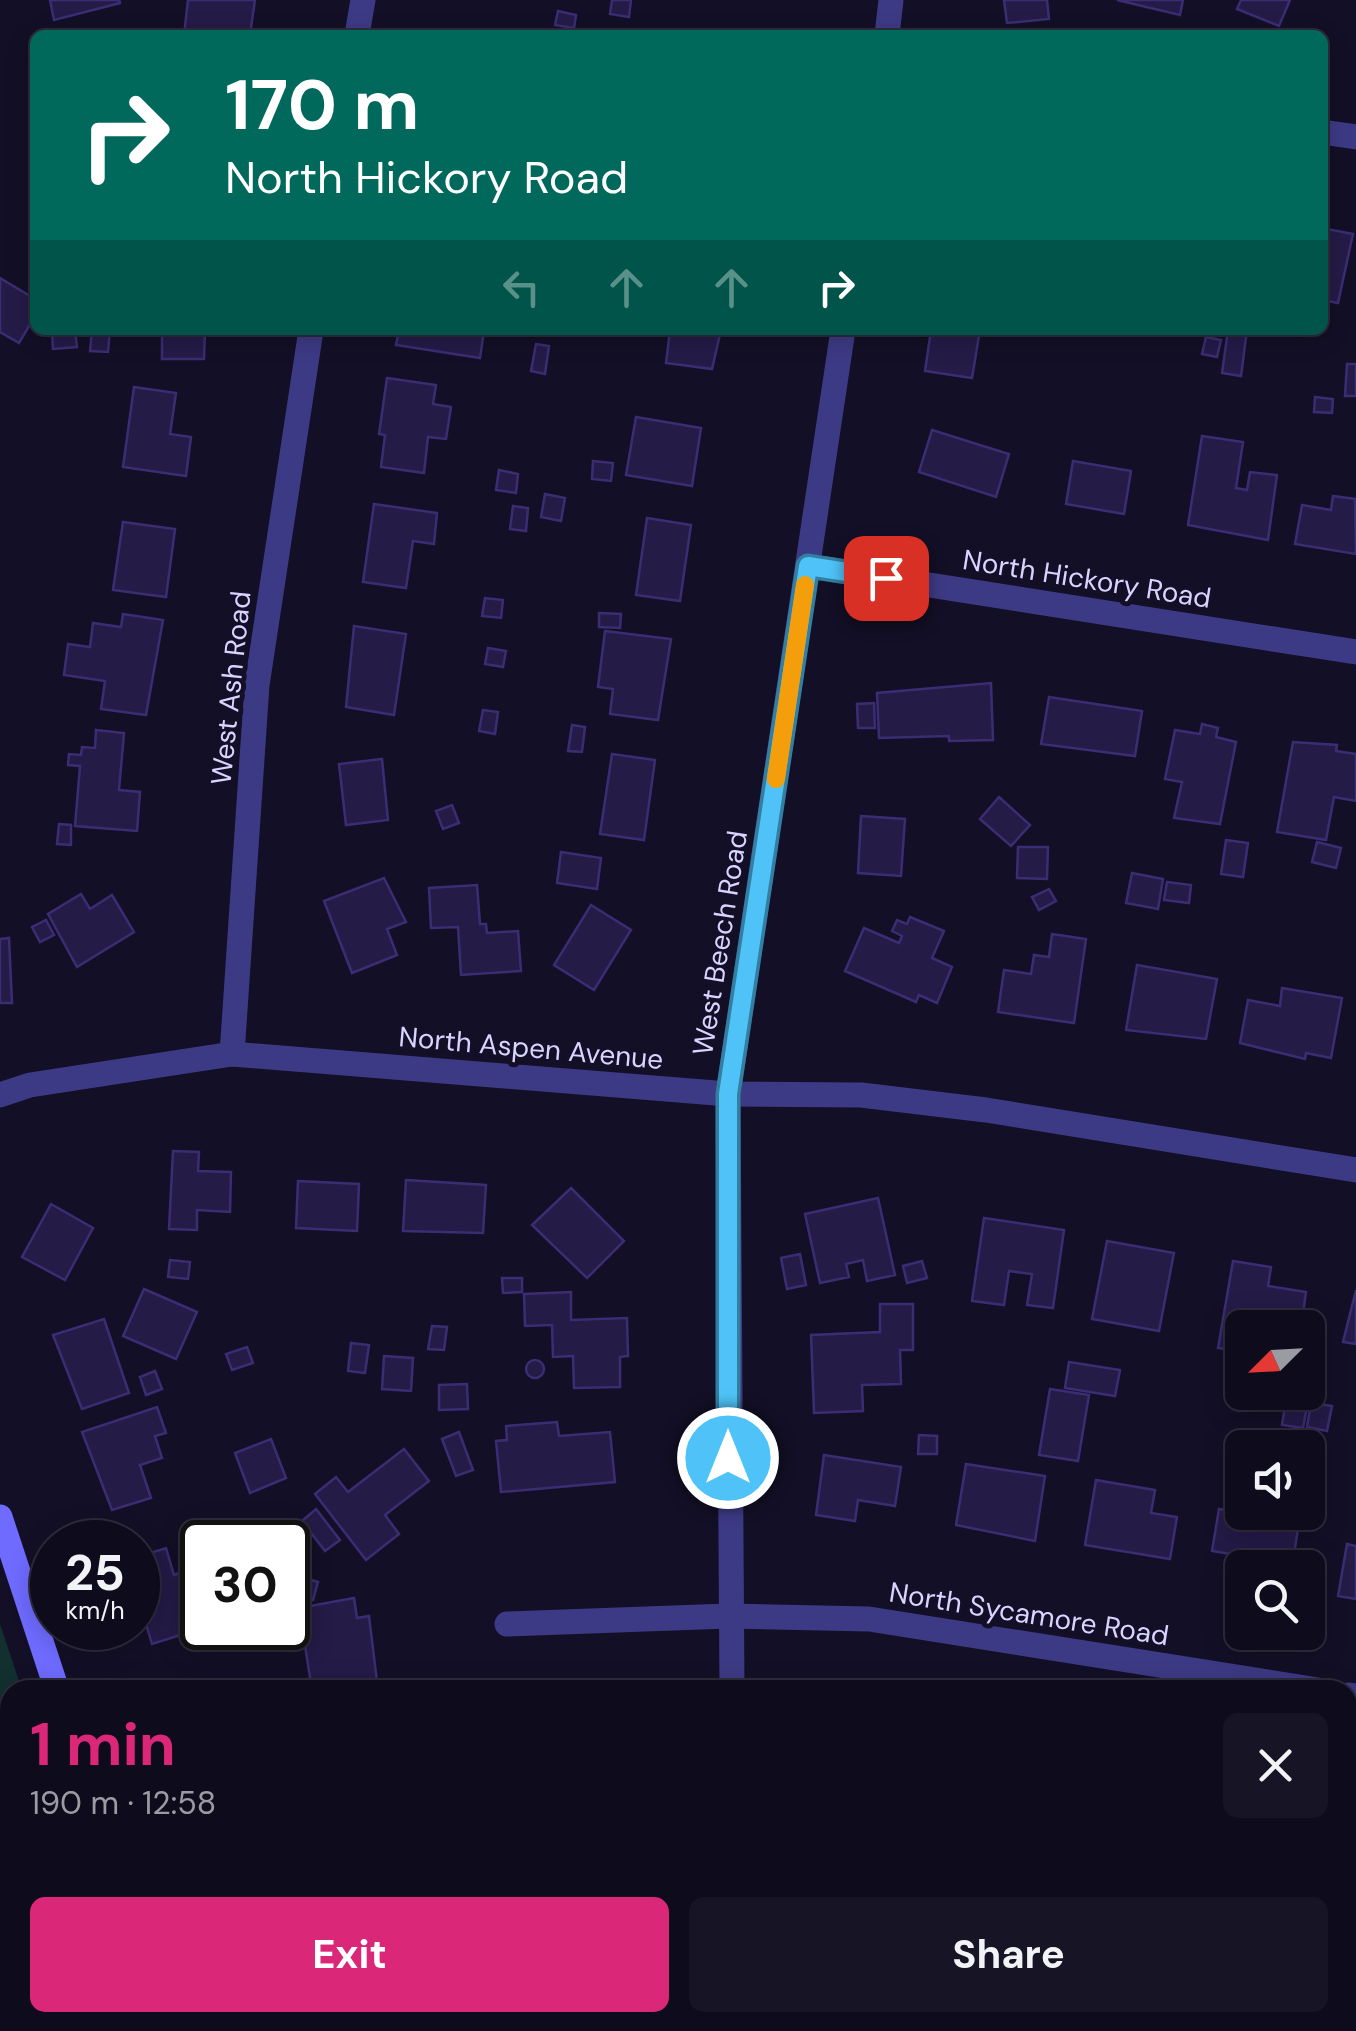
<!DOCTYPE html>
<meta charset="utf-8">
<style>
:root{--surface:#0e0b1c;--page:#171425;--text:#f1f3f6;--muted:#9b9ba3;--line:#2e2b3b;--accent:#db2777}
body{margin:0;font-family:"DM Sans",sans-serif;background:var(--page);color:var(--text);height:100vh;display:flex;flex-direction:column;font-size:38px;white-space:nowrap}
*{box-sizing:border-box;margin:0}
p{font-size:32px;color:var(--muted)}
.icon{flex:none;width:55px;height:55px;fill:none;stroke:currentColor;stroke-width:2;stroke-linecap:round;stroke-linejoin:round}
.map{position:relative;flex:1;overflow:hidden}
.side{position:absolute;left:0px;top:1680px;width:1358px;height:352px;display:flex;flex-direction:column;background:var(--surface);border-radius:30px 30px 0 0;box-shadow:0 5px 25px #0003,0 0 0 2px var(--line)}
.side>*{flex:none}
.guide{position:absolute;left:30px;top:30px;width:1298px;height:305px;border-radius:15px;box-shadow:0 5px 25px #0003,0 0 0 2px var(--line);background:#00695c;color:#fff;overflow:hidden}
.needle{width:65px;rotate:246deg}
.tools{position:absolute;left:1225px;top:1310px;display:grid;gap:20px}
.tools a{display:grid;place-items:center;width:100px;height:100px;border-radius:15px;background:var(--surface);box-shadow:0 5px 25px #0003,0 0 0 2px var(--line);font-size:50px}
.speed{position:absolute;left:30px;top:1520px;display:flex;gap:20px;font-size:50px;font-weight:700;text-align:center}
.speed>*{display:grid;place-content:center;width:130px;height:130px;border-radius:50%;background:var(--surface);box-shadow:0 5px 25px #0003,0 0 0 2px var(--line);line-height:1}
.speed small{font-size:25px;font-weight:400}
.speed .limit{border:5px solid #111;border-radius:15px;background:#fff;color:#111}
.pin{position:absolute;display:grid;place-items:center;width:85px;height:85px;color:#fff;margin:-42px;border-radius:20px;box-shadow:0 5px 15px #0006}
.me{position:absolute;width:110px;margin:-55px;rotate:0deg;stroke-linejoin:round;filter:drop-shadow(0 0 8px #0008)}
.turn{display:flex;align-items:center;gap:35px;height:210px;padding:0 30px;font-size:45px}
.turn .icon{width:130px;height:130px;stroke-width:2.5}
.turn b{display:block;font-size:70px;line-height:85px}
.lanes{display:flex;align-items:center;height:95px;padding:0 30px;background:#0003;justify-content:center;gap:50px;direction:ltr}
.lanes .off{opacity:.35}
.round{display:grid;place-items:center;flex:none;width:105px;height:105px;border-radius:15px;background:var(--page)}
.head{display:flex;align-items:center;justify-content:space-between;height:170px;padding:0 30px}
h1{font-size:60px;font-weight:700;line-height:75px;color:var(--accent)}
.primary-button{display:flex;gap:20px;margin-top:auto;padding:20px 30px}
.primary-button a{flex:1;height:115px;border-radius:15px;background:var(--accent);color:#fff;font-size:40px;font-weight:700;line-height:115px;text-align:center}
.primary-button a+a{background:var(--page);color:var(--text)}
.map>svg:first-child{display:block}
.green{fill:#12302f}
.building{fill:#241b47;stroke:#3b2d73;stroke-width:2.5}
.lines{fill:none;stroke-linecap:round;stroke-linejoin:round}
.minor{stroke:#3d3a85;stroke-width:25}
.secondary{stroke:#6f6bff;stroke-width:25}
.route-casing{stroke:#337fa1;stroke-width:25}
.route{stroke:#4fc3f7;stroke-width:18}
.slow{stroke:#f59e0b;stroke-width:18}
.labels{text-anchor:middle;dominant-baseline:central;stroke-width:10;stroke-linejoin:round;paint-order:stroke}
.street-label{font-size:28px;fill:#d9d4ff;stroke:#130f26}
</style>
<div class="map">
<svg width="1356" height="2031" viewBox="0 0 1356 2031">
<rect width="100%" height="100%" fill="#130f26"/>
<!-- green -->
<path class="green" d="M0,1624L22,1690H10V2022L133,2023L136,2031H0Z"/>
<!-- building -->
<g class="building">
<path d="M50,0H119L120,3L54,20Z"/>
<path d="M188,0H255L250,35H184Z"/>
<path d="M612,0H631L629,17L610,14Z"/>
<path d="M1004,0H1047L1049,19L1007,23Z"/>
<path d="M1117,0H1183L1180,15Z"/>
<path d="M1241,0H1290L1279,26L1237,9Z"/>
<path d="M558,11L576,15L574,28L555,25Z"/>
<path d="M1322,228L1353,234L1338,303L1322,300Z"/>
<path d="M0,278L35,299V316L19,343L0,332Z"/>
<path d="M75,330L77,347L53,349L52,331Z"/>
<path d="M92,330H110L108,352L90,351Z"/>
<path d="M162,330H205L204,359H162Z"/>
<path d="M399,330L484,331L480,358L396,345Z"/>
<path d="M670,330H721L712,369L666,363Z"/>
<path d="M931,330H980L972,378L925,371Z"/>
<path d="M1228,330H1247L1241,376L1222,373Z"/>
<path d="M1206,337L1221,340L1217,357L1202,354Z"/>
<path d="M536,344L549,346L545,374L531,371Z"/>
<path d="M1347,364H1356V396H1345Z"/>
<path d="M387,378L436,385L433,404L451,407L446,439L428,437L424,473L381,467L385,435L379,434Z"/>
<path d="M134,387L176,393L170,434L191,437L186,476L123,467Z"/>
<path d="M1315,397L1333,399L1332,413L1314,412Z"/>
<path d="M636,417L701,428L692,486L626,475Z"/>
<path d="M932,430L1009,454L996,497L919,472Z"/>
<path d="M1202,436L1243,442L1236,488L1247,490L1250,472L1277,475L1268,540L1188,525Z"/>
<path d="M593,461L613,463L611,481L592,479Z"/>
<path d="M1073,461L1131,471L1124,514L1066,504Z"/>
<path d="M499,470L518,474L516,493L496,490Z"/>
<path d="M545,494L565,498L561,521L541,517Z"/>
<path d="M1333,496L1355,499L1356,554L1295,544L1302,505L1331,510Z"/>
<path d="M374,504L437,513L434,544L413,541L406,588L363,582Z"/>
<path d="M513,506L528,508L526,531L510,529Z"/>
<path d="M647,518L691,525L680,601L636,595Z"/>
<path d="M123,522L175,529L166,597L113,590Z"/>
<path d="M485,598L503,600L501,618L482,616Z"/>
<path d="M599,613L621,614L620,628L599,627Z"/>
<path d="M123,614L163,620L146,715L101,709L105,681L64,675L68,644L90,647L93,623L121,627Z"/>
<path d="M354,626L406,634L394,715L346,707Z"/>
<path d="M605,631L671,639L658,720L610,714L613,689L598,687Z"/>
<path d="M488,648L506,651L503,667L485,664Z"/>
<path d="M991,683L993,740L949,741V736L879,738L877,693Z"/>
<path d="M1049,697L1142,711L1135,756L1041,744Z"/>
<path d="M874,703L875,728H858L857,704Z"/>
<path d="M483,710L498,712L495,734L479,731Z"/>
<path d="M1202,724L1218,728L1216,737L1236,742L1220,824L1174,818L1182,782L1165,779L1175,730L1200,734Z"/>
<path d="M572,725L585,727L582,752L568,751Z"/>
<path d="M96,730L124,733L119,790L140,792L137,831L75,826L80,766L68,765L69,754L81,755L82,747L95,748Z"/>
<path d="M1293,742L1337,745L1336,751L1356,754V801L1334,797L1326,840L1277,832Z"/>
<path d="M612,754L655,760L644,840L600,834Z"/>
<path d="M382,759L388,820L346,825L339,764Z"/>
<path d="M999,797L1030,825L1011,846L980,819Z"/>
<path d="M452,805L459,823L443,829L436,811Z"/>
<path d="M861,816L905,819L901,876L858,873Z"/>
<path d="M59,824L71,825V845L57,844Z"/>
<path d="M1226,840L1248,843L1243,877L1221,874Z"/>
<path d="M1317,842L1341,848L1336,868L1312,862Z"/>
<path d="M1018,847H1048L1047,879L1017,878Z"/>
<path d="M561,852L601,858L597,889L557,883Z"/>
<path d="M1132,873L1163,879L1158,909L1126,903Z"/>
<path d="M384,878L406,922L387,929L397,955L352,973L324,901Z"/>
<path d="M1167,882L1191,885L1189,903L1164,900Z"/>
<path d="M477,885L480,924H486L487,933L518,931L521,971L461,975L458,927L431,928L429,888Z"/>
<path d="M1049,889L1056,901L1039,910L1032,897Z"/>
<path d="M81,894L90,909L112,895L134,932L77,967L48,914Z"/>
<path d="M591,905L631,930L594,990L554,965Z"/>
<path d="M910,917L944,931L932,958L952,967L937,1003L919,995L916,1002L845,971L864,928L899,943L902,936L892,931L897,920L907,924Z"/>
<path d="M46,920L54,935L40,942L32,927Z"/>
<path d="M1052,934L1086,939L1074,1023L998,1012L1004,970L1031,974L1034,955L1049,957Z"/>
<path d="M9,938L12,1003H0V939Z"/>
<path d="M1137,965L1217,979L1206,1039L1126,1030Z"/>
<path d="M1282,988L1342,998L1331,1058L1306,1053L1305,1059L1240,1043L1248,1000L1280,1006Z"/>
<path d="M173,1151L199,1152L198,1171L231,1172L230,1212L197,1210V1230L169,1229Z"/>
<path d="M406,1180L486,1185L483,1233L403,1231Z"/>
<path d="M298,1181L359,1184L357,1231L296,1228Z"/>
<path d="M571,1188L624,1241L587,1278L532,1225Z"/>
<path d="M878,1198L895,1275L867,1281L863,1260L846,1264L849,1277L820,1283L805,1214Z"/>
<path d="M51,1204L93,1228L65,1280L22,1257Z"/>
<path d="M984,1218L1064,1230L1053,1308L1027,1305L1032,1274L1009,1271L1004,1305L972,1301Z"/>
<path d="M1107,1241L1174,1253L1159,1331L1092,1319Z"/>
<path d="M800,1254L806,1285L787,1289L781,1258Z"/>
<path d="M170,1260L190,1262L188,1279L168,1277Z"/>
<path d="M922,1261L927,1278L907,1283L903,1266Z"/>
<path d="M1233,1261L1271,1267L1268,1286L1306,1292L1301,1328H1242V1352L1218,1348Z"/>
<path d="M502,1278H522V1292L503,1293Z"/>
<path d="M144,1289L197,1312L176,1359L123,1336Z"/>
<path d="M1356,1290V1344L1343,1342Z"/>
<path d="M571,1292V1320L627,1318L628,1356L620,1357V1387L574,1388L573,1356L553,1357L552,1325L525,1326L524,1294Z"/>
<path d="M880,1304H913V1350H900L901,1384L862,1385L863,1411L814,1413L811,1335L880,1332Z"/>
<path d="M104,1319L129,1393L82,1409L53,1335Z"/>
<path d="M432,1326L447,1327L444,1350L428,1349Z"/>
<path d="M351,1343L369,1345L365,1373L348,1371Z"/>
<path d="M247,1347L253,1363L232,1370L226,1354Z"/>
<path d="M384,1356L413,1358L411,1391L382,1389Z"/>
<circle cx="535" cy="1369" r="9"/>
<path d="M1069,1362L1120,1370L1115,1396L1065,1388Z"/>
<path d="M155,1371L162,1389L146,1395L140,1377Z"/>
<path d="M467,1384L468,1409L439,1410V1385Z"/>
<path d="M1050,1389L1089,1395L1078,1461L1039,1455Z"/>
<path d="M1287,1393L1309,1396L1303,1428L1282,1425Z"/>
<path d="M1311,1403L1332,1406L1327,1431L1307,1427Z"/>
<path d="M157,1407L166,1433L155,1436L162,1458L140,1465L151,1498L112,1510L82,1432Z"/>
<path d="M557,1422L559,1436L610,1432L615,1482L501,1492L496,1441L507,1440L506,1426Z"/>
<path d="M459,1432L473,1470L456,1476L442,1439Z"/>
<path d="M919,1435L937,1436V1454H918Z"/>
<path d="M271,1439L286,1478L250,1493L235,1453Z"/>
<path d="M404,1449L429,1481L385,1515L399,1534L366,1560L315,1494L336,1477L348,1492Z"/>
<path d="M824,1455L901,1467L895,1506L858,1500L855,1521L816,1515Z"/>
<path d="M966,1464L1045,1476L1035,1541L956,1525Z"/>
<path d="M1096,1480L1155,1490L1151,1513L1177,1517L1170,1559L1085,1545Z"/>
<path d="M316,1509L340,1540L325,1551L302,1521Z"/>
<path d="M1219,1509L1299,1522L1292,1568H1249L1250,1557L1212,1551Z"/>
<path d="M1347,1544L1356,1546V1599L1338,1596Z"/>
<path d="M166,1548L174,1575L184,1571L203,1628L152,1644L138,1598V1557Z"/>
<path d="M288,1574L318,1582L313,1600L288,1594Z"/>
<path d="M354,1598L357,1618L369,1616L378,1690H312L299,1608Z"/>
<path d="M252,1628L258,1644L241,1650L236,1633Z"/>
<path d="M1348,1795L1356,1796V1868L1348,1866Z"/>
<path d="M304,2022H352L328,2031H307Z"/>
<path d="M640,2022H683L676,2030L670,2025L664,2031H633Z"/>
<path d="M694,2022H710L716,2028L721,2022H751L760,2031H687Z"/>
<path d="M808,2022H845L857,2031H802Z"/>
<path d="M1217,2022H1278L1273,2031H1230Z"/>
</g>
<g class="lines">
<!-- minor -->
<g class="minor">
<path d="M357,35L363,0"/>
<path d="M887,35L891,0"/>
<path d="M1322,132L1356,137"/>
<path d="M808,566L1356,652"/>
<path d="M232,1054L257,685L311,330"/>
<path d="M0,1095L30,1085L232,1054L728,1094L861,1095L986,1110L1356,1170"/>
<path d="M507,1624L728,1616L869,1619L1318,1690"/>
<path d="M732,1690L728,1094L843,330"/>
<path d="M1348,1695L1356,1696"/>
<path d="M1021,2022L1034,2031"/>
</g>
<!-- secondary -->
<g class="secondary">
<path d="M0,1517L57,1690"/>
<path d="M167,2022L170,2031"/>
</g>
</g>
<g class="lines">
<defs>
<path id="route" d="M728,1458V1094L808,566L886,578"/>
</defs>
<!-- route casing -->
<use href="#route" class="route-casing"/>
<!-- route -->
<use href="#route" class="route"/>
<!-- slow -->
<path class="slow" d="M776,779L805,585"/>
</g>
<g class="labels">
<!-- street labels -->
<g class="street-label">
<text transform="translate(1087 579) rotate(9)">North Hickory Road</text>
<text transform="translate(231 688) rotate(-84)">West Ash Road</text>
<text transform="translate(720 943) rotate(-81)">West Beech Road</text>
<text transform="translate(531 1048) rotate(5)">North Aspen Avenue</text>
<text transform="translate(1029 1614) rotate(9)">North Sycamore Road</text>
</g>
</g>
</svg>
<div class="tools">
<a><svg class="needle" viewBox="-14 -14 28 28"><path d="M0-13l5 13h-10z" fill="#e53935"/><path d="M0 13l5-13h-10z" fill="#9b9ba3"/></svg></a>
<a><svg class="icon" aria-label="sound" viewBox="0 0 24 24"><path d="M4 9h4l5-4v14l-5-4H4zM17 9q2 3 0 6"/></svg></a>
<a><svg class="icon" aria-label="search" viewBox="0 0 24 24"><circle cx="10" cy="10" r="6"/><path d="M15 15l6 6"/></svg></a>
</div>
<div class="speed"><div>25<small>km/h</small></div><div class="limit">30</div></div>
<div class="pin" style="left:886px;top:578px;background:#d93025"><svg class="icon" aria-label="arrive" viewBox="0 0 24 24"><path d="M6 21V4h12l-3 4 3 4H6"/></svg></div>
<svg class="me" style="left:728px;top:1458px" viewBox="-20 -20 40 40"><circle r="17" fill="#4fc3f7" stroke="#fff" stroke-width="3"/><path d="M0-11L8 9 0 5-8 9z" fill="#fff"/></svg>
<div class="guide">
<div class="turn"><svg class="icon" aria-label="right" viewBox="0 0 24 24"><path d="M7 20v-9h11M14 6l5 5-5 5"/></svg><div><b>170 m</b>North Hickory Road</div></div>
<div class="lanes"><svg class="icon off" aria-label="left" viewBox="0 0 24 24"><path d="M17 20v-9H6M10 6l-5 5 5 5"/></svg><svg class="icon off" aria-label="ahead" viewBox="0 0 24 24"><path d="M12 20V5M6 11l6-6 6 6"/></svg><svg class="icon off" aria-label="ahead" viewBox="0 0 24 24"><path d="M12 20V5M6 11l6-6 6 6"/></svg><svg class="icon" aria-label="right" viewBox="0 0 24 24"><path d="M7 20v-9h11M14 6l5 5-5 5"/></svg></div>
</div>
<section class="side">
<div class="head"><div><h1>1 min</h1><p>190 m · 12:58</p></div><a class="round"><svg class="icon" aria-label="close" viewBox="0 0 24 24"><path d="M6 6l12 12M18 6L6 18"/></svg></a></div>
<div class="primary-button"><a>Exit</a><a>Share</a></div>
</section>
</div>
